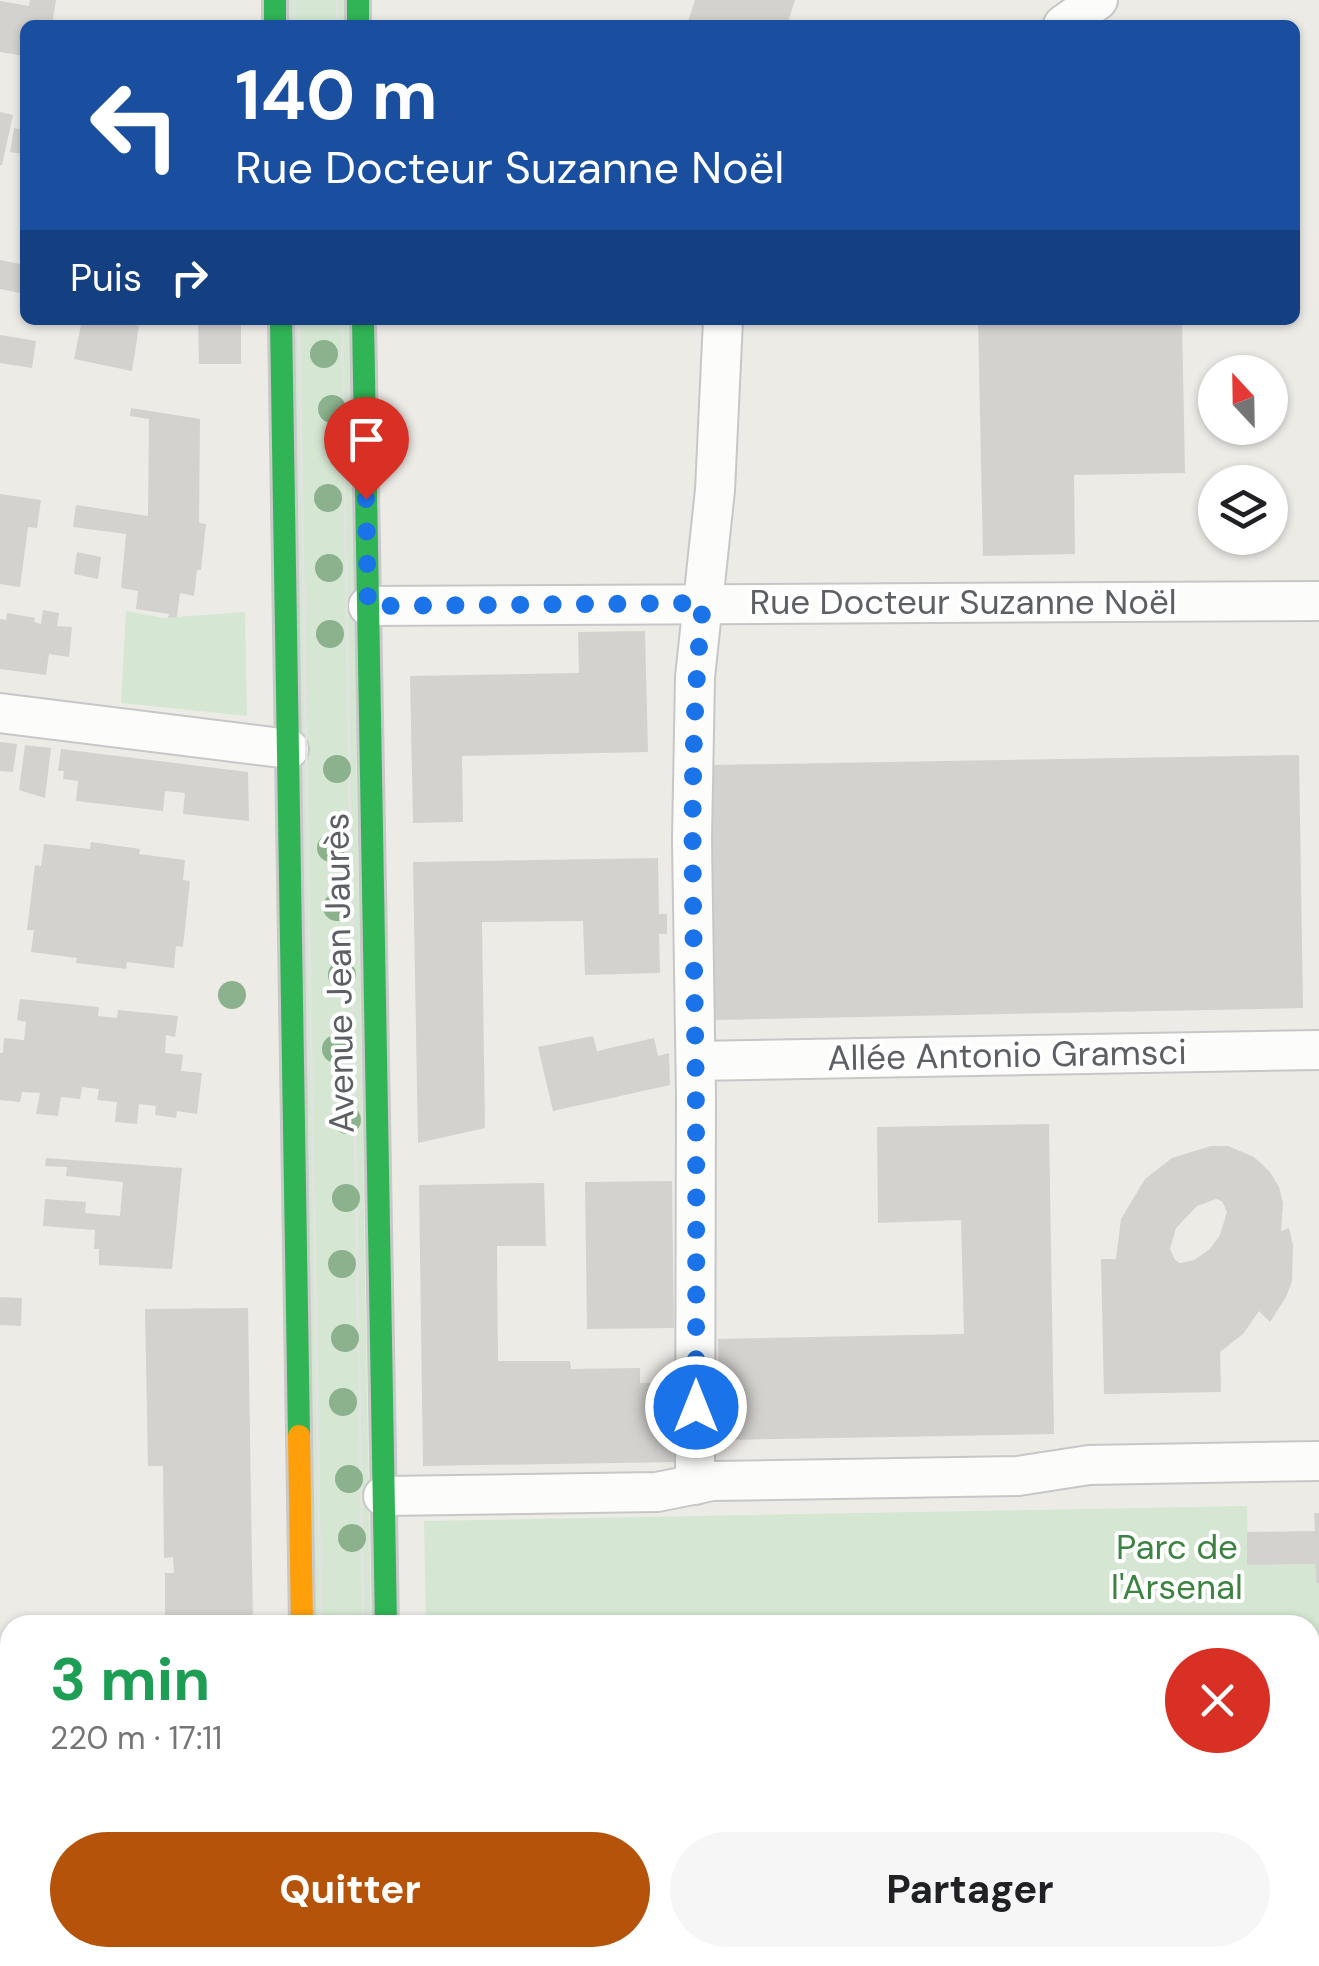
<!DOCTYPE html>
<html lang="fr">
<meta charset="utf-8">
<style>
:root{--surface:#fff;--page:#f6f6f6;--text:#202124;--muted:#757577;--accent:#b45309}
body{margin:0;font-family:"DM Sans",sans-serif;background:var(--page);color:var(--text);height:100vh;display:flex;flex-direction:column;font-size:38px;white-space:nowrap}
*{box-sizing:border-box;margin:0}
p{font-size:32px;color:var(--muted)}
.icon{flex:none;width:55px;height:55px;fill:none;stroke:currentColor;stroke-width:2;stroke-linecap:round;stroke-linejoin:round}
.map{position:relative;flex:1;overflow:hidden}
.sheet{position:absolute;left:0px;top:1615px;width:1320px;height:352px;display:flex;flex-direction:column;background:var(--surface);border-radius:30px 30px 0 0;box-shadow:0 2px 8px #0004}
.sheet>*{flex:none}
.top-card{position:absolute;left:20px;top:20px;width:1280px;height:305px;border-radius:15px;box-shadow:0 2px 8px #0004;background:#1a4fa0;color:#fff;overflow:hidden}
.needle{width:65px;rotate:338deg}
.tools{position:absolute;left:1198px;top:355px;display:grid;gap:20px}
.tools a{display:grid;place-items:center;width:90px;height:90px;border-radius:50%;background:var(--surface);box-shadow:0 2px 8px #0004;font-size:50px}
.pin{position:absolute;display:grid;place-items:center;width:85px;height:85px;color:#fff;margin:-102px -42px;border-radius:50% 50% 50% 0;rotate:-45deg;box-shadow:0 0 10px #0007}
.pin .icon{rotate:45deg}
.me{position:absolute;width:110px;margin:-55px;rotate:0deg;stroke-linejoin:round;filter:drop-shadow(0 0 8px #0008)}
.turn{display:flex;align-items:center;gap:35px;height:210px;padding:0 50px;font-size:45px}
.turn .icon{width:130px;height:130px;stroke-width:2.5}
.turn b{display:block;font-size:70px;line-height:85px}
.then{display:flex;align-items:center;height:95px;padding:0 50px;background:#0003;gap:20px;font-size:38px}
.round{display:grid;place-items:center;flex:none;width:105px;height:105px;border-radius:52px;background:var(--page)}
.headline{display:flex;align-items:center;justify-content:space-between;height:170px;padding:0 50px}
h1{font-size:60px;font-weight:700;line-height:75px;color:#1e9e55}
.primary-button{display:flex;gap:20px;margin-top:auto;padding:20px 50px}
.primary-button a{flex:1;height:115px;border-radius:60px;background:var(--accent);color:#fff;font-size:40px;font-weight:700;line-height:115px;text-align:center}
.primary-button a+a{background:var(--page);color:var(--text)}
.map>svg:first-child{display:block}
.green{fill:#d5e7d3}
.building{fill:#d3d2cf;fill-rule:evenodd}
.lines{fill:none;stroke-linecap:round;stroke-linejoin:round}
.street-casing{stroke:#c8c7c7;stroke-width:42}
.fast-casing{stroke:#c8c9c8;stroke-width:28}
.slow-casing{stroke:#c8c9c8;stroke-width:28}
.street{stroke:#fcfcfb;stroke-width:38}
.fast{stroke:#30b455;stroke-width:22}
.slow{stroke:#ff9f0a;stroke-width:22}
.tram{stroke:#e3e2e2;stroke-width:2.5}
.tree{fill:#8bb28c}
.route{stroke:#1a73e8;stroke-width:18;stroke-dasharray:0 32.4}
.labels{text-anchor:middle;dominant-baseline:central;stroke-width:8;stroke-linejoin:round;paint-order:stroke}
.street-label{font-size:35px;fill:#5c5f64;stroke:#fff}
.park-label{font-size:35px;fill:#3c8342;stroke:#fff}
</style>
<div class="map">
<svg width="1319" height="1966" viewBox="0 0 1319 1966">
<rect width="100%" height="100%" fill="#ecebe6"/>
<!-- green -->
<g class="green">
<path d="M287,0H344L345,25H287Z"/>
<path d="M292,320H349L371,1625H313Z"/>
<path d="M126,611L163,618L245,612L247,716L121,703Z"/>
<path d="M1247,1506L1248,1565L1315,1564L1316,1582L1319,1583V1966H431V1958H1310V1625H426L424,1521Z"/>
</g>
<!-- building -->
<g class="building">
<path d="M30,0H56L52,25H25V56L0,52V1L29,6Z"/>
<path d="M695,0H795L787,25H687Z"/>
<path d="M0,112L13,115L2,165H0Z"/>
<path d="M14,128L25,130L24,154L10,152Z"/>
<path d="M0,260L25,265V294L0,289Z"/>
<path d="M82,320H109L139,326L132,371L74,359Z"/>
<path d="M198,320H241V364H199Z"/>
<path d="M978,320H1182L1185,473L1074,475L1075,554L983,556Z"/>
<path d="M0,335L36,341L32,368L0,363Z"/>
<path d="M131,408L200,419L199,523L206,524L201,570H197L194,596L180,593L177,617L168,618L169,614L136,609L138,591L121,588L126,534L73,527L76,505L148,516L149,419L130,416Z"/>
<path d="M0,494L41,500L37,528L28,527L20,587L0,584Z"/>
<path d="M77,552L101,557L98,579L74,574Z"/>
<path d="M43,610L59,613L57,626L72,627L69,657L49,654L46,675L0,669V619L6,620L7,613L35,618L34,622L41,624Z"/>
<path d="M645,631L648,752L462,756L463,822L413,823L410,676L579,673L578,632Z"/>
<path d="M0,742L17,744L13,772L0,771Z"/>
<path d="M25,745L51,748L45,798L19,790Z"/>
<path d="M61,749L248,772L249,821L183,814L185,793L165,791L163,811L76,801L78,781L63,779L64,771H58Z"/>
<path d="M1299,755L1303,1008L715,1020L711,765Z"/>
<path d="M91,842L140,849L139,854L185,860L183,880L190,881L183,947L176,946L174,968L127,962L126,969L76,963L77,958L31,952L34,930H27L35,865L41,866L44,844L90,849Z"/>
<path d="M658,858L659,914H667V934H659L660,973L585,975L583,921L482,922L485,1128L418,1143L413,862Z"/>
<path d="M20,999L99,1007L98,1016L117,1018L118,1010L178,1016L175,1037L166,1035L165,1053L183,1055L181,1071L202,1073L197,1114L177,1111L176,1118L155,1115L156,1106L139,1104L137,1124L115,1122L117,1102L97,1100L99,1089L82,1087L80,1099L61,1097L58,1116L36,1114L40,1093L22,1092L20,1102L0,1100V1053H3L4,1038L24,1040L26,1022L17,1020Z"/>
<path d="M593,1036L597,1051L654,1038L658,1056L669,1053L670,1085L553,1111L538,1047Z"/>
<path d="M1049,1124L1054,1434L720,1440L718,1339L964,1334L961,1220L878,1223L877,1127Z"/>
<path d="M1211,1146H1228L1254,1157L1270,1172L1279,1187L1283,1203L1281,1231L1289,1228L1293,1245L1292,1281L1286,1297L1270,1322L1259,1311L1243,1334L1220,1352L1221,1392L1104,1394L1101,1259H1116L1121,1219L1145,1179L1172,1158ZM1216,1199L1222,1201L1227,1212L1220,1235L1210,1249L1194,1260L1180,1263L1175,1260L1170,1249L1176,1228L1197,1206Z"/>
<path d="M46,1158L182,1168L172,1269L99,1265V1249H94L95,1230L43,1226L45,1199L86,1202L85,1213L120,1216L123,1182L66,1176L67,1167L45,1166Z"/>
<path d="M672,1181L674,1328L587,1329L585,1182Z"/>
<path d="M544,1183L546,1246H497L498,1361H570L571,1369L640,1368V1383H675L676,1462L423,1466L419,1185Z"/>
<path d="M0,1297L22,1298L21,1326L0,1325Z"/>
<path d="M248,1308L253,1625H165V1573H174L173,1557L164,1558L163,1466H148L145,1309Z"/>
<path d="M1314,1513H1319V1583H1316L1315,1564L1247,1565V1532L1315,1531Z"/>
</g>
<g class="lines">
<defs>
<g id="street">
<path d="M1063,25L1098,0"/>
<path d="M368,606L1319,601"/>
<path d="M0,713L289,749"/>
<path d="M696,1061L1319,1050"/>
<path d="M695,1485L696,1098L692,840L695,677L715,490L723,320"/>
<path d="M383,1496L657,1492L712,1481L1018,1476L1089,1465L1319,1461"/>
</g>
<g id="fast">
<path d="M275,0V25"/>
<path d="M358,0V25"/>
<path d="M281,320L299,1436"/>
<path d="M363,320L386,1625"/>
<path d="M307,1958V1966"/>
<path d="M391,1958V1966"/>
</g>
<path id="slow" d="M299,1436L302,1625"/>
</defs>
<!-- street casing -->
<use href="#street" class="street-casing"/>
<!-- fast casing -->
<use href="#fast" class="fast-casing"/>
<!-- slow casing -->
<use href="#slow" class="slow-casing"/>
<!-- street -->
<use href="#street" class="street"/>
<!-- fast -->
<use href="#fast" class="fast"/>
<!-- slow -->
<use href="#slow" class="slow"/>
<!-- tram -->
<g class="tram">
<path d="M294,0V25"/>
<path d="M337,0V25"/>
<path d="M299,320L321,1625"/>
<path d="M342,320L363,1625"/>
<path d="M326,1958V1966"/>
<path d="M368,1958V1966"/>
</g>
</g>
<!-- trees -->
<g class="tree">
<circle cx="324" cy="354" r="14"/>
<circle cx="332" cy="409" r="14"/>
<circle cx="328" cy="498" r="14"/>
<circle cx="329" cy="568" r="14"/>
<circle cx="330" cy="634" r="14"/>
<circle cx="337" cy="769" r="14"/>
<circle cx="331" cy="848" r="14"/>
<circle cx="337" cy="907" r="14"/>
<circle cx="342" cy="975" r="14"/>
<circle cx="232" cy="995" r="14"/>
<circle cx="336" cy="1049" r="14"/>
<circle cx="347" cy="1120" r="14"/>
<circle cx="346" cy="1198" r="14"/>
<circle cx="342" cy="1264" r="14"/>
<circle cx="345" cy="1338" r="14"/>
<circle cx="343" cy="1402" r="14"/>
<circle cx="349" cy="1479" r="14"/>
<circle cx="352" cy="1538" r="14"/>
</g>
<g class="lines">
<!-- route -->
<path class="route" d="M366,499L368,606L703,603C688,744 693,886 695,1027C697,1154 696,1280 696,1407"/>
</g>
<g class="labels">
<!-- street labels -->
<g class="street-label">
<text x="963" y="602">Rue Docteur Suzanne Noël</text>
<text transform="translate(339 973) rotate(-91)">Avenue Jean Jaurès</text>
<text transform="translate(1007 1055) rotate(-1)">Allée Antonio Gramsci</text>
</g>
<!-- park labels -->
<g class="park-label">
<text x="1177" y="1547">Parc de<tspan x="1177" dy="40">l'Arsenal</tspan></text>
</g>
</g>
</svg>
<div class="tools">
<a><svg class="needle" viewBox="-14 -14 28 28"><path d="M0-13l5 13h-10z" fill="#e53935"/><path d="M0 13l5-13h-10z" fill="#757577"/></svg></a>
<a><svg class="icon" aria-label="layers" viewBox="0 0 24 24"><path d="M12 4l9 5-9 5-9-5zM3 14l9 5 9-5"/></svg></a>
</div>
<div class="pin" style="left:366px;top:499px;background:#d93025"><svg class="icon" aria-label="arrive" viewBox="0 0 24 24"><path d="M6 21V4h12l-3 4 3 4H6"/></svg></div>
<svg class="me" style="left:696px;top:1407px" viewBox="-20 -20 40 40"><circle r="17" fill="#1a73e8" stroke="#fff" stroke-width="3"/><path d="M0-11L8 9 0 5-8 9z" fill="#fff"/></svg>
<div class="top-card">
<div class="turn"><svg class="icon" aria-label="left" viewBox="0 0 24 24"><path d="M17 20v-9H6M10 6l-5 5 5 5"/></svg><div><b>140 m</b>Rue Docteur Suzanne Noël</div></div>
<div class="then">Puis<svg class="icon" aria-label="right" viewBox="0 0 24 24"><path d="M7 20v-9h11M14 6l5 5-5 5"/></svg></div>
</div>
<section class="sheet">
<div class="headline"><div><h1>3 min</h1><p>220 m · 17:11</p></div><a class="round" style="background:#d93025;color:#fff"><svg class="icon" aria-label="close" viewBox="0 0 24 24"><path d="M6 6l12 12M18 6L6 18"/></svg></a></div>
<div class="primary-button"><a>Quitter</a><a>Partager</a></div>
</section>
</div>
